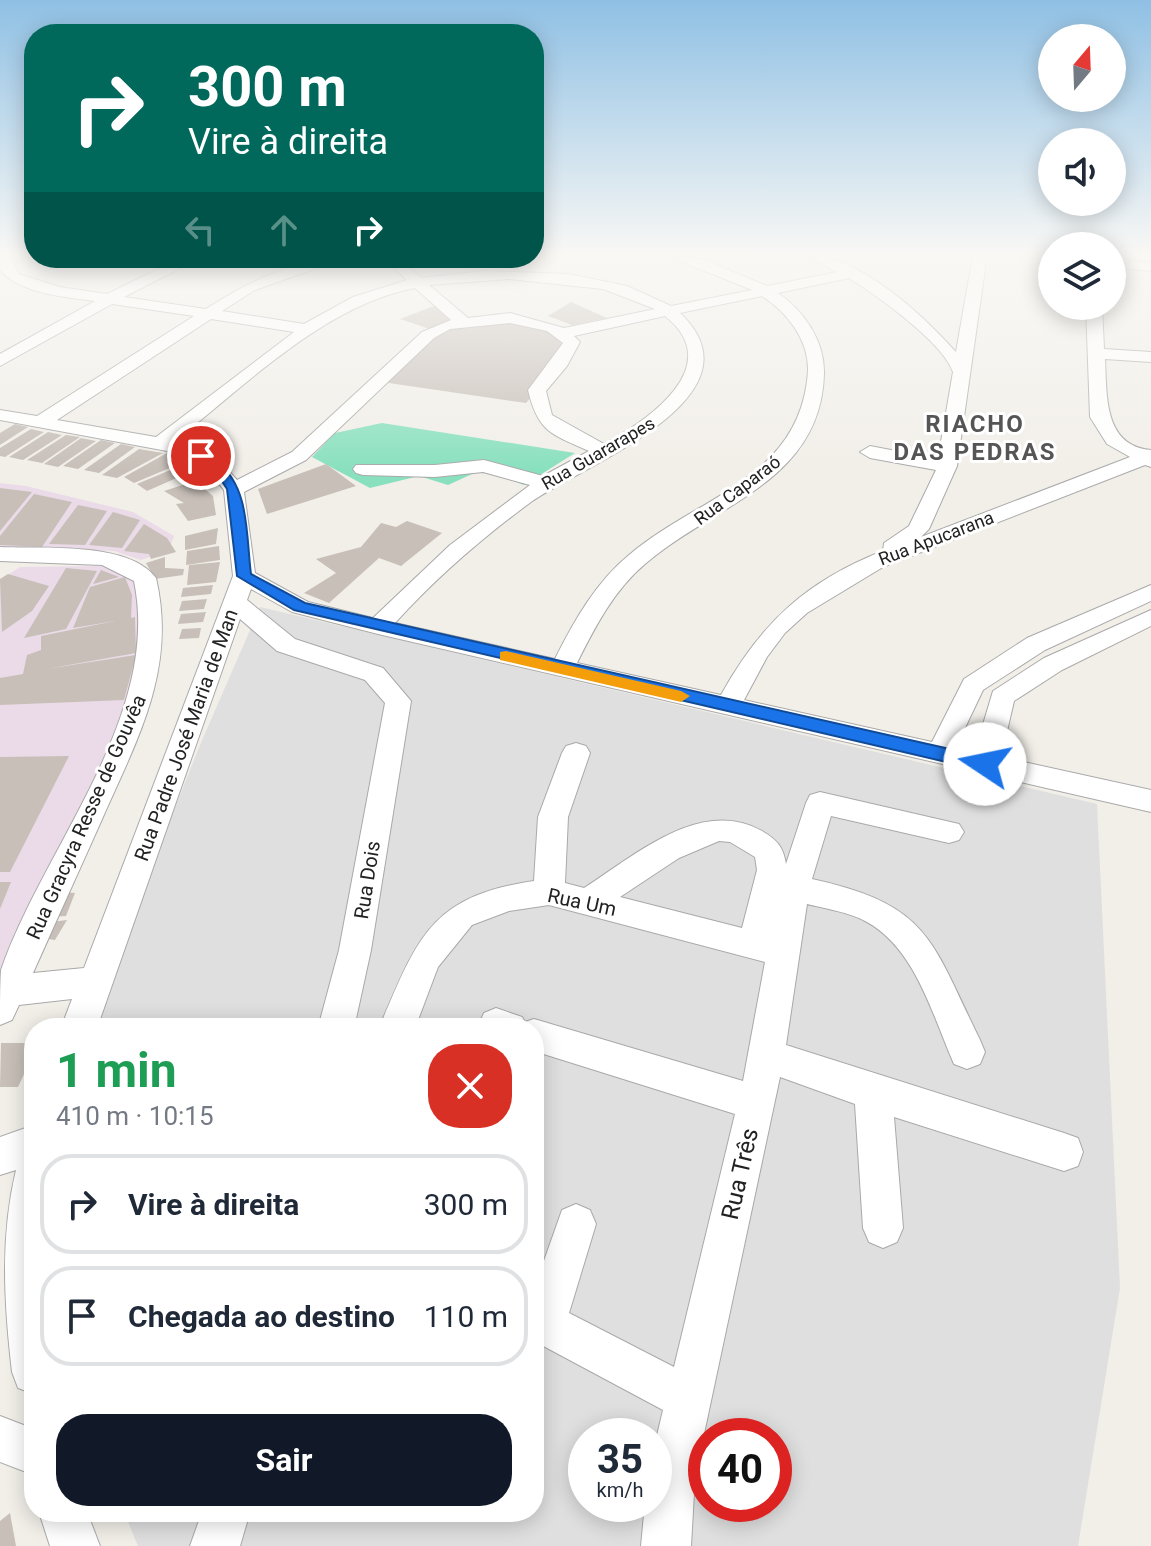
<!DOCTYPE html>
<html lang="pt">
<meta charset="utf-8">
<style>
:root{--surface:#fff;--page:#f6f6f7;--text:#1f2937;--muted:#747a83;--line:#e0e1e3;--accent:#111827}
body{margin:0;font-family:Roboto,sans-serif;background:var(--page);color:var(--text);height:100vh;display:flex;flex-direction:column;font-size:30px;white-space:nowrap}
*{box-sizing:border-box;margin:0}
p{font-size:26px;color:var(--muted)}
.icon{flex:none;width:44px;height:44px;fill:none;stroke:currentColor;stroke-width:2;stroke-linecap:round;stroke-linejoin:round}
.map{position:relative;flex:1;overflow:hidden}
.drawer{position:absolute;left:24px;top:1018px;width:520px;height:504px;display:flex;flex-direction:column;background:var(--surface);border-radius:32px;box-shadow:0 4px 20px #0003}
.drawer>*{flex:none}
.banner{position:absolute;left:24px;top:24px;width:520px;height:244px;border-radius:32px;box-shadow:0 4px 20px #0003;background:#00695c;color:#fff;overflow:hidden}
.needle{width:52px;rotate:19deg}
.fabs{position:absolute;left:1038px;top:24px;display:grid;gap:16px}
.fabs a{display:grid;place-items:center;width:88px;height:88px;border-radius:50%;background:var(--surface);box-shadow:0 4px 20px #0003;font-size:40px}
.speed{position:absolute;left:568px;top:1418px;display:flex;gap:16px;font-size:40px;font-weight:700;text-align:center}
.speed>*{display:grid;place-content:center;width:104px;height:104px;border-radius:50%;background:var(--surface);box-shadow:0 4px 20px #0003;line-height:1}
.speed small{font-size:20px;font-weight:400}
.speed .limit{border:12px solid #d22;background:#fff;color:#111}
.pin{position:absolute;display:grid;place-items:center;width:68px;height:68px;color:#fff;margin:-34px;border:4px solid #fff;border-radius:50%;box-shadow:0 2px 8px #0007}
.me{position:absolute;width:88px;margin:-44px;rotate:281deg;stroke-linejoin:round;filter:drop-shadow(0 0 6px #0008)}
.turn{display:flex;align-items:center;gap:28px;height:168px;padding:0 32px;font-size:36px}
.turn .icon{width:104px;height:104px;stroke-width:2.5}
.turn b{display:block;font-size:56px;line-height:68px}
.lanes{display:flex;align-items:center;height:76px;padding:0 32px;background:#0003;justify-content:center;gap:40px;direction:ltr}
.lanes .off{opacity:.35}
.round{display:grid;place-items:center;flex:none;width:84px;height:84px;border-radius:32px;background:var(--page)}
.overview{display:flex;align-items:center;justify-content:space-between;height:136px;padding:0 32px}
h1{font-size:48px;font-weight:700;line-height:60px;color:#1e9e55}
.cta{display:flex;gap:16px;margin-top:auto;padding:16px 32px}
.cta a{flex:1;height:92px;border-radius:32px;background:var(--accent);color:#fff;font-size:32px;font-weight:700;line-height:92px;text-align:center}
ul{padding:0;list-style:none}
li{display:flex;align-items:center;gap:24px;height:100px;margin:0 16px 12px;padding:0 16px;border:4px solid var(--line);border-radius:32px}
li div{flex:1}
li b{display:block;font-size:30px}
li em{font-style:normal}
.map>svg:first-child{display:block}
.residential{fill:#e0dfdf;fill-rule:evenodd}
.industrial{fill:#ebdbe8}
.pitch{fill:#88e0be}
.building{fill:#c7bfb8}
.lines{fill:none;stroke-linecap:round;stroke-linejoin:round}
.minor-casing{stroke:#a9a9a9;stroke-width:2}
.minor{fill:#fff;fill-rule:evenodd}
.route{fill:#1a73e8;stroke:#114b97;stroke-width:2}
.slow{fill:#f59e0b}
.labels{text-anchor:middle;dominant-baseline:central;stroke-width:6;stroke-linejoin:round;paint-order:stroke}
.far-street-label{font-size:18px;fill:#222;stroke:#fff}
.street-label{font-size:20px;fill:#222;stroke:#fff}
.far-district-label{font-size:24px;font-weight:bold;letter-spacing:2px;fill:#555;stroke:#fff}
.near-street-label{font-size:24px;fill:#222;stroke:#fff}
</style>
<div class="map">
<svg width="1151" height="1546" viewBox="0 0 1151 1546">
<rect width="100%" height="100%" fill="#f2efe9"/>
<!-- residential -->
<path class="residential" d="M260,607L1097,804L1120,1288L1078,1546H138L124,1512H534V1028H87L200,745ZM586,1436H654V1504H586ZM706,1436H774V1504H706Z"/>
<!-- industrial -->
<g class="industrial">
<path d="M0,483L26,486L133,512L174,536L169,550L141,560L114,551L0,548Z"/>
<path d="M102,566L145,585L135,690L0,980V580L20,567Z"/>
</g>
<!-- pitch -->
<path class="pitch" d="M382,423L575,453L524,485L483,469L448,485L419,476L370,488L312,457L335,433Z"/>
<!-- building -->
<g class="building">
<path d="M571,302L607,318L572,325L548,316Z"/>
<path d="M439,304L458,320L433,330L400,319Z"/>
<path d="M522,321L559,331L567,343L549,377L526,403L382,382L446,325Z"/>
<path d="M15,424L28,427L0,445V433Z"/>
<path d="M31,429L44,432L5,457L0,456V448Z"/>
<path d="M48,432L62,435L23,460L9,457Z"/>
<path d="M66,435L80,437L42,463L27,460Z"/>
<path d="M81,438L96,441L58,467L44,464Z"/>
<path d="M101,440L115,443L78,469L63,466Z"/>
<path d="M121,444L135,447L99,473L84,470Z"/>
<path d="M139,449L163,453L117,478L102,475Z"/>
<path d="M167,453L184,462L134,483L124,477Z"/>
<path d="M187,463L197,469L147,491L137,484Z"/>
<path d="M326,464L356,486L267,514L258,489Z"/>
<path d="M195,481L213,496L216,515L188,521L176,504L184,503L164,491Z"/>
<path d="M0,488L32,492L0,531Z"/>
<path d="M34,494L72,502L42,547L0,545V536Z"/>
<path d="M78,505L107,511L85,545L49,544Z"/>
<path d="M113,512L140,520L122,548L89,545Z"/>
<path d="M407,521L442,533L401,566L379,558L329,603L304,593L336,573L316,559L361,547L381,523L396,527Z"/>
<path d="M144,524L167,538L176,552L151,559L149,554L124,551Z"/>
<path d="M218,528L216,544L185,550V536Z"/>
<path d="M219,546L220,560L186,565L187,551Z"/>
<path d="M165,557V568L184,569L183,575L155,579L146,563Z"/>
<path d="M220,562L216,582L187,585L189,565Z"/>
<path d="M66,568L97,571L66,629L24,638Z"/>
<path d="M101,570L119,577L93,584Z"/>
<path d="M8,574L49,586L32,611L2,632L0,579Z"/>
<path d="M125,577L132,595L131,618L135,617L136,653L46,669L136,655L124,700L0,705V678L23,674L27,655L41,650V636L115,621L73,628L90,587Z"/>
<path d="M213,585L211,594L181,597L183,588Z"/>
<path d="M207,599L204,609L179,611L182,601Z"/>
<path d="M206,612L203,622L178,624L181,614Z"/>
<path d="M201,628L199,638L179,639L182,629Z"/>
<path d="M69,756L10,872H0V757Z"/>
<path d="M0,882H11L0,909Z"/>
<path d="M61,892L75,893L66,916L51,917Z"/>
<path d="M67,920L55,940L42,938L51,922Z"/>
<path d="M1,1043H34V1053L18,1087H0Z"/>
<path d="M10,1513L16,1546H0V1521Z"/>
</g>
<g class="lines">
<defs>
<g id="minor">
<path d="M0,255H8L19,274L60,287L107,294L181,258H200L124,297L206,309C246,283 296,258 345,258L255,290L222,311L304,324L353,297L407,280L383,258H398L421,278L483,271L569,274L627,286L671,306L752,290L665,255L704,260L767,286L837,272L806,255C859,255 922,314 956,352L973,255H987L957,466L929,529L921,537L1130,457L1107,444L1090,417L1086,306H1102L1104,349L1151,352V362L1105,359C1107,394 1103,446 1151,450V467L1145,465L883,567L807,613L785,633L767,657L744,700L932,742L964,679L1027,638L1151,585V601L1045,650L983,690L956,747L975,751L993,691L1044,658L1151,610V626L1062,670L1014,701L1001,757L1151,790V812L378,634L292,612L251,589L247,600L295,639L383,668L411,701L371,950L354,1028H318L339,950L385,703L365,680L277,651L240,619L97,1028H61L72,999L19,1005L12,1020L0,1025C0,1008 0,985 1,970C43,848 162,716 134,581L102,565L0,561V547C42,549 129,541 156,578C177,668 138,738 103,817C80,869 56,921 33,973L84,968L233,576L224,490L206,468L178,453L0,420V410L37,416L194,316L112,304L0,366V354L95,301C65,297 21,294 0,270ZM849,278C876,295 943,342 953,372L938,459L870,446L860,452L870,458L936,470L909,526L884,543L883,551C806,581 760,624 721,695L577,663C595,627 614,590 645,564C713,505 821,482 824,374C825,341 804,311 778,293ZM509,279L603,289L655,309L564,328L510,313L468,318L429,285ZM415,288L451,320L422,332L292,452L237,480C220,460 202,445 175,441C246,385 325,305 415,288ZM762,296C787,312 809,340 808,371C801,479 698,496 629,555C596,582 574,621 555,659L395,623C436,578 482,538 531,502C581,466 769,397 680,313ZM665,316C728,366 647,421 604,444L552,415L546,391L567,366L580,342L574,336ZM211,319L294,332L156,437L57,420ZM510,323L547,331L563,343L528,390C538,432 551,434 589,451L543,476L484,460L435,465H356L353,469L356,473L363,475L435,477L483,472L530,485L450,545L373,618L308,602L255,573L244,492L306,460L434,338L450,329Z"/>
<path d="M1033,255H1052V260L1035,258Z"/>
<path d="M1112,259L1151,263V271L1112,267Z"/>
<path d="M576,743L586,746L590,753L568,817L565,883L584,888C634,856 701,796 762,831C777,840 783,846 786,864L806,803L810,795L820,792L959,824L964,832L959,840L949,843L831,816L812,879C930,905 931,940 980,1040L985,1052L980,1064L967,1069L954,1064C933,1017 916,949 867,922C849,912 827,909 807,904L786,1045L1064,1133L1078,1138L1083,1152L1078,1166L1064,1171L894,1117L903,1228L897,1242L883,1248L869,1242L863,1228L855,1104L780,1077L695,1476L691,1546H641L645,1504H654V1448L663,1410L534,1341V1289L562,1210L576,1204L590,1210L596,1224L569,1313L674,1367L735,1114L534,1051V1028H480L479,1024L484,1013L496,1008L522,1017L525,1022L534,1019L743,1081L765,962L549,905L509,911L472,925L438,967L415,1028H379C417,940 429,896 534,881L538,817L562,753L566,746ZM719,841L730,842L755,857L757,870L742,928L620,897L679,858Z"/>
<path d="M34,1125V1394L18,1388L12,1372C4,1303 0,1237 16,1170L0,1175V1137Z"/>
<path d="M0,1416L34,1429V1475L0,1462Z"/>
<path d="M39,1512H87L100,1546H50Z"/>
<path d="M202,1512H250L240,1546H190Z"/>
</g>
</defs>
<!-- minor casing -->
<use href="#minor" class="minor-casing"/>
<!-- minor -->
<use href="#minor" class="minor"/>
</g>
<!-- sky -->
<linearGradient id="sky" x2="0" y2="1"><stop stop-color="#8fc0e4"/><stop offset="0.54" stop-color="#f9f8f5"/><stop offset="1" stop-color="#f9f8f5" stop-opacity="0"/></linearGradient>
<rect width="1151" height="472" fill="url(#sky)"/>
<!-- route -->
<path class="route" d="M196,453C206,452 211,457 218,463C250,487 246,537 251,574L305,603L985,757L994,764L985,771L294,610L237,576L227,489L218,475L196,459Z"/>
<!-- slow -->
<path class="slow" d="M506,651L681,691L690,696L681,702L500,660V652Z"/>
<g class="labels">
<!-- far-street labels -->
<g class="far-street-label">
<text transform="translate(598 453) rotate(-30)">Rua Guararapes</text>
<text transform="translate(737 490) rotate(-37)">Rua Caparaó</text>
<text transform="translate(936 538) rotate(-21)">Rua Apucarana</text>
</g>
<!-- street labels -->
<g class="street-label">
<text transform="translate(186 735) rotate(-70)">Rua Padre José Maria de Man</text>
<text transform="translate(86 817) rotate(-66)">Rua Gracyra Resse de Gouvêa</text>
<text transform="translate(367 880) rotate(-81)">Rua Dois</text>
<text transform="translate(582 902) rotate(12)">Rua Um</text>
</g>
<!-- far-district labels -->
<g class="far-district-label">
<text x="975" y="424">RIACHO<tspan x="975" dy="28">DAS PEDRAS</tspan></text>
</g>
<!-- near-street labels -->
<g class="near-street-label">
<text transform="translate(740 1174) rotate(-77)">Rua Três</text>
</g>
</g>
</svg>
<div class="fabs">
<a><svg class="needle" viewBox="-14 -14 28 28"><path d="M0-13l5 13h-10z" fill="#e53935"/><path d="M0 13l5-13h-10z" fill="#747a83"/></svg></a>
<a><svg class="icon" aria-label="sound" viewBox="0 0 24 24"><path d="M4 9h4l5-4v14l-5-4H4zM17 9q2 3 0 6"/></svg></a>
<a><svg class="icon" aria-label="layers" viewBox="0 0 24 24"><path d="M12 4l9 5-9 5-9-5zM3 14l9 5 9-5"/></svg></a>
</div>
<div class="speed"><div>35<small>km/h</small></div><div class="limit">40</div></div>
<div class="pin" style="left:201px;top:456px;background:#d93025"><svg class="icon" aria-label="arrive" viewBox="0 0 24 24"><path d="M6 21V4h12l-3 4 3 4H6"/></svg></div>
<svg class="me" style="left:985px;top:764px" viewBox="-20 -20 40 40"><circle r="19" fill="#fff"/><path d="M0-13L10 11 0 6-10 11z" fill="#1a73e8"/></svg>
<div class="banner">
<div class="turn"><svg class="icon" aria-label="right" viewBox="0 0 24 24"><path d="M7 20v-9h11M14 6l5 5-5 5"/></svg><div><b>300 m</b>Vire à direita</div></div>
<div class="lanes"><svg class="icon off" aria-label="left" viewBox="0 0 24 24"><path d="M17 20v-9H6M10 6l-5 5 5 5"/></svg><svg class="icon off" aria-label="ahead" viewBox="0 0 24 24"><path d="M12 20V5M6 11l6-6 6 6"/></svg><svg class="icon" aria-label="right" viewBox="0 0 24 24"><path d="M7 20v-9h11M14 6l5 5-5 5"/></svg></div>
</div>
<section class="drawer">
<div class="overview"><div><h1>1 min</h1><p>410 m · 10:15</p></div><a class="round" style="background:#d93025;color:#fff"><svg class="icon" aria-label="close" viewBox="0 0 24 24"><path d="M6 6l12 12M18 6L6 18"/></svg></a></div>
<ul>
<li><svg class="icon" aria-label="right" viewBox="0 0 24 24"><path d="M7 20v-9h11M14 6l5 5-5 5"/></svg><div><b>Vire à direita</b></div><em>300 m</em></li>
<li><svg class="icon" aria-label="arrive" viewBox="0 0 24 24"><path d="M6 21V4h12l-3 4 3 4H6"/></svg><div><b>Chegada ao destino</b></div><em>110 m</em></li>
</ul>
<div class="cta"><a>Sair</a></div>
</section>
</div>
